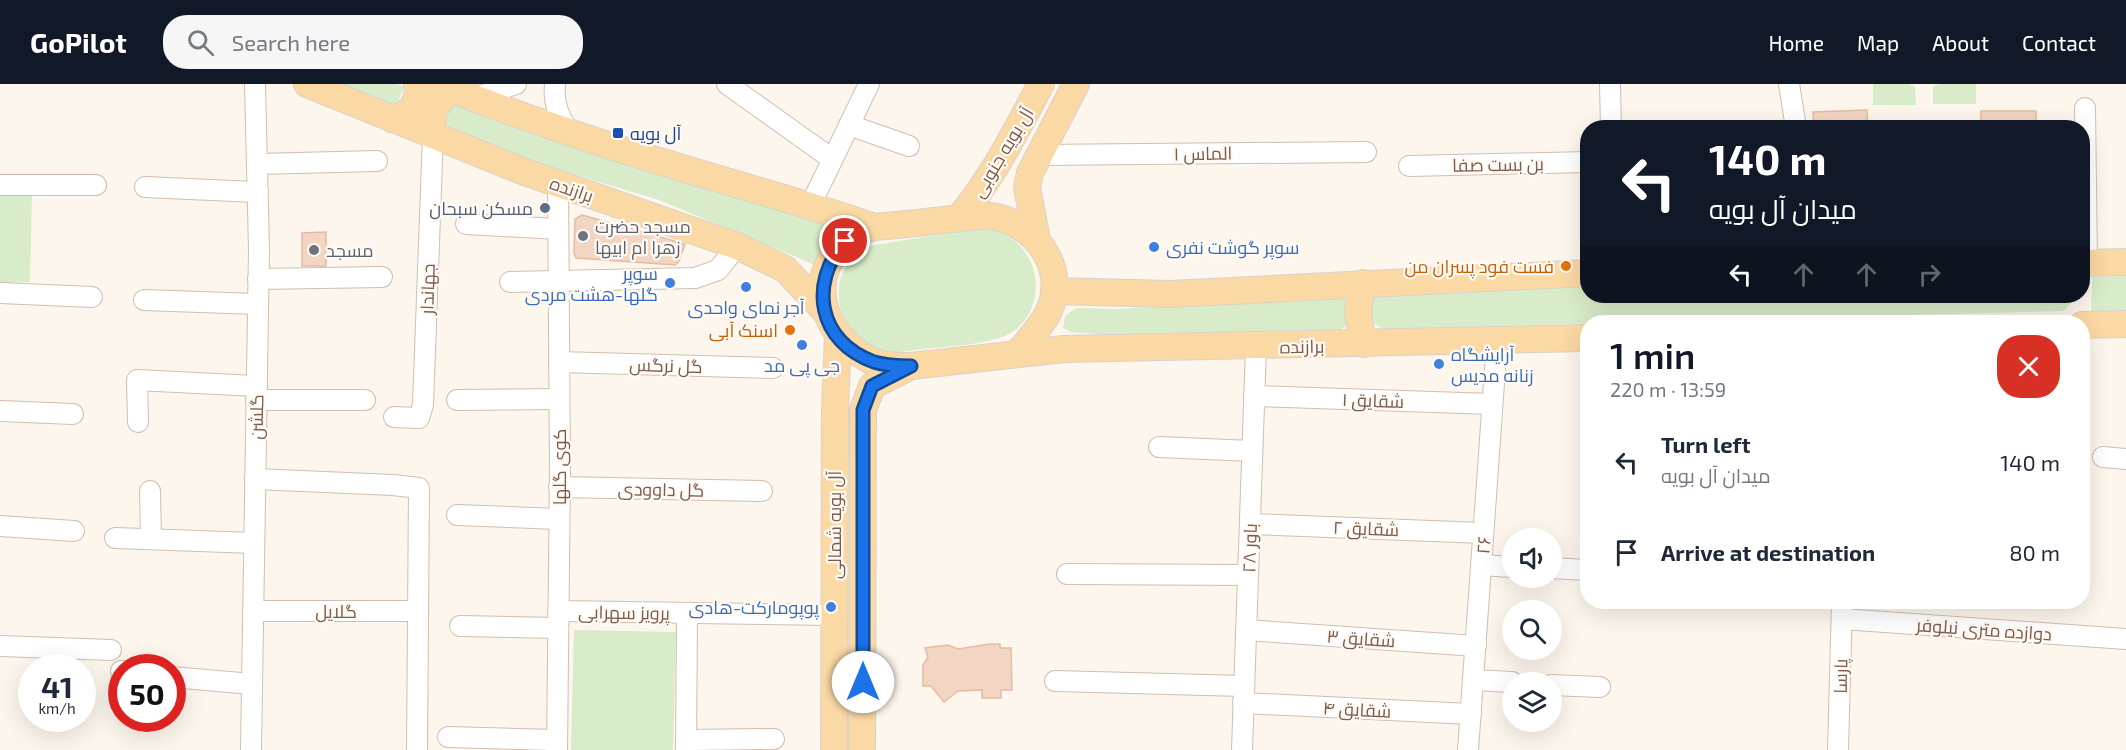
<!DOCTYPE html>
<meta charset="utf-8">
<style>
:root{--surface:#fff;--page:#f6f6f7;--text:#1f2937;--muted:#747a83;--accent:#111827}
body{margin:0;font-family:"Exo 2",Cairo,sans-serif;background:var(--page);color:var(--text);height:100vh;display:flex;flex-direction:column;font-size:22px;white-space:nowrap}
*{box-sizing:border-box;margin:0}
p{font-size:20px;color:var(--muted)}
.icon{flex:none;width:33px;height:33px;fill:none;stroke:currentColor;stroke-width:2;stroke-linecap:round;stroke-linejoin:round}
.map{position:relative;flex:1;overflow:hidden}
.sheet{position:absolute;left:1580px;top:231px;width:510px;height:294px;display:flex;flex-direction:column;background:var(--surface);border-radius:24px;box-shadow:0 6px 24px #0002}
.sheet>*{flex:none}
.top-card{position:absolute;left:1580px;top:36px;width:510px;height:183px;border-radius:24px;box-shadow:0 6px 24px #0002;background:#111827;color:#fff;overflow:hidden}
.controls{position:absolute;left:1502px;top:444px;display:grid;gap:12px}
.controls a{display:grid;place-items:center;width:60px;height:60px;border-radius:50%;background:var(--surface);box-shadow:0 6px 24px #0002;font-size:30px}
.speed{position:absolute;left:18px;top:570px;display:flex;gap:12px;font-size:30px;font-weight:700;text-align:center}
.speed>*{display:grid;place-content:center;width:78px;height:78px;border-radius:50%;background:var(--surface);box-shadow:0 6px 24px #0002;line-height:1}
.speed small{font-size:15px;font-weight:400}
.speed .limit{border:9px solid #d22;background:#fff;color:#111}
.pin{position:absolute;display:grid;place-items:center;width:51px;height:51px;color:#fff;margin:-26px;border:3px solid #fff;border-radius:50%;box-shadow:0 2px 6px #0007}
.me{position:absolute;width:66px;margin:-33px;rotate:0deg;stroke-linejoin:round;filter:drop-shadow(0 0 4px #0008)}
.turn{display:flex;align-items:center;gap:21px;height:126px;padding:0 30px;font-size:27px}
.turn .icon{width:78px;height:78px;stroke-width:2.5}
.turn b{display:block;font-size:42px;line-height:51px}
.lanes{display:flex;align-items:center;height:57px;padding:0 30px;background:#0003;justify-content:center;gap:30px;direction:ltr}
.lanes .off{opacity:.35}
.round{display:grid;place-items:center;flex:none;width:63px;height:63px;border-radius:24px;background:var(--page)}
.head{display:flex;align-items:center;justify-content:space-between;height:102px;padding:0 30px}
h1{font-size:36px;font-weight:600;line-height:45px;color:var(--accent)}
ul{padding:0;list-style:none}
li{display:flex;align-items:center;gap:18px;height:90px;padding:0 30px}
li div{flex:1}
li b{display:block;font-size:22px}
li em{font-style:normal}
header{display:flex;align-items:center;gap:36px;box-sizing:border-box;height:84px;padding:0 30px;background:var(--accent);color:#fff}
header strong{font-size:28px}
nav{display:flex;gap:33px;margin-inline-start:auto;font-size:21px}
.search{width:420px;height:54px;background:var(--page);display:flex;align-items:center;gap:15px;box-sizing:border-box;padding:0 21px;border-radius:24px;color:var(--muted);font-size:22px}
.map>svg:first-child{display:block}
.green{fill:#d8ecc9}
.building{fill:#f3d5c3;stroke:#e6bba3;stroke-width:1.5}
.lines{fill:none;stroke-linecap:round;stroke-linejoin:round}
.minor-casing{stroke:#d1beb0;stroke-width:22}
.major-casing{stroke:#dad1cd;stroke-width:28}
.minor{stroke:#fff;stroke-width:20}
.major{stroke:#fbd9a5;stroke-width:26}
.route-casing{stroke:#114b97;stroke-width:15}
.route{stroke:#1a73e8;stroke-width:10}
.transit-dot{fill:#1a4fb4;stroke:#fffaf3;stroke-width:2}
.service-dot{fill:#5c6f8a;stroke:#fffaf3;stroke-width:2}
.worship-dot{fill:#6b7280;stroke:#fffaf3;stroke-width:2}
.shop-dot{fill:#3f7fe0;stroke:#fffaf3;stroke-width:2}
.food-dot{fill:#e8710a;stroke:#fffaf3;stroke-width:2}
.labels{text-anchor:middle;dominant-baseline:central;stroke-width:4.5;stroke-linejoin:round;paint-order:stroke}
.transit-label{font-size:18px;fill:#164399;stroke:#fffaf3;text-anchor:start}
.street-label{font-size:18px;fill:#7a5c4d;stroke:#fffaf3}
.service-label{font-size:18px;fill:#4e5e75;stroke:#fffaf3;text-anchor:end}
.worship-label{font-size:18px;fill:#5b616d;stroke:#fffaf3;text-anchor:start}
.shop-label{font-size:18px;fill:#366cbe;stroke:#fffaf3;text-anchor:start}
.food-label{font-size:18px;fill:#c56008;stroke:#fffaf3;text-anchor:end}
</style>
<header>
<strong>GoPilot</strong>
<div class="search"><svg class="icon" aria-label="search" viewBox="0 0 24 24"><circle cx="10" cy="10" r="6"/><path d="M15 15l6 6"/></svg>Search here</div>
<nav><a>Home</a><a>Map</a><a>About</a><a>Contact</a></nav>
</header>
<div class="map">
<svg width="2126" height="666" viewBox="0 0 2126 666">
<rect width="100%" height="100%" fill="#fdf6ec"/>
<!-- green -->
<g class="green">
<path d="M341,0H397L404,3L396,23Z"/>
<path d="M1873,0H1908L1915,3L1916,21H1873Z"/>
<path d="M1941,0H1976V20H1933V2Z"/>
<path d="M452,19L832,138L828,161L815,181L659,116L536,79L443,43Z"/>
<path d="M32,110L30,198L0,199V111Z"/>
<path d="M970,145C982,145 994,145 1006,151C1041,170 1047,222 1014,247C992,262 942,262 916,266C900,268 885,271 871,263C833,244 825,185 866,164C874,160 885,160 893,158C919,154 944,150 970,145Z"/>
<path d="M2126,192V232L2091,233L2092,193Z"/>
<path d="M1587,201V212H2074L2073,217L2064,227L1383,245L1372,238L1370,223L1376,208Z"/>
<path d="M1342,210L1351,226L1350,238L1338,248L1110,251L1071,248L1063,244L1065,232L1076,224L1119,225Z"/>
<path d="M574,546L676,548L673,666H571Z"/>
</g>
<!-- building -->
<g class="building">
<path d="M1867,26L1868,44H1814L1813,28Z"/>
<rect x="1981" y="27" width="55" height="17"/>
<path d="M582,131L685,160L679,177L675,181L576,174L574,169L575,135Z"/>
<path d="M326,148V182H302V149Z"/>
<path d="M990,560H1000V564H1011L1012,606H1001V614H982V606L958,607L944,618L931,602H923V581L928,573L925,564L948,561L958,565Z"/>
</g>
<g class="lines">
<defs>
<g id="minor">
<path d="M555,0C553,20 559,33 570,49"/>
<path d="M727,0L832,75"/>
<path d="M1610,0L1611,44"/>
<path d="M1789,0L1796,44"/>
<path d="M474,14L516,0"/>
<path d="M2085,24L2087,179"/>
<path d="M849,41L909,62"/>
<path d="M1039,71L1366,68"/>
<path d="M257,80L377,77"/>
<path d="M1409,82L1587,78"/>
<path d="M0,101H96"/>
<path d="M145,103L258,108"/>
<path d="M811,120L869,0"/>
<path d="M466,140L558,145"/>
<path d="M258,195L382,193"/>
<path d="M510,198L695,194L718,186L737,162"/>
<path d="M0,209L92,213"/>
<path d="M144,216L258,220"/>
<path d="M559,278L773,284"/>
<path d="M1254,312L1492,320"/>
<path d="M256,316H365"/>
<path d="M457,316L559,315"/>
<path d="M0,327L73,330"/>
<path d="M394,333L419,334L423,321L433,51"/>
<path d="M138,338L137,296L257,302"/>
<path d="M1159,363L1252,367"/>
<path d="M2103,373L2126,375"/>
<path d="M255,395L393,401L419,404L417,666"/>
<path d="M559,403L762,407"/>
<path d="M150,407L151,455"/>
<path d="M457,431L559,435"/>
<path d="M1250,440L1483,449"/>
<path d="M0,442L74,447"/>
<path d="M115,454L254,459"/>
<path d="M1481,481L1512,483"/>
<path d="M1551,484L1587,486"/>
<path d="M1067,490L1248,491"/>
<path d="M253,527H418"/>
<path d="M558,527L834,531"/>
<path d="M1842,535L2126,555"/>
<path d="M460,542L558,544"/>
<path d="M1246,546L1476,562"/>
<path d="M0,562L111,566"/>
<path d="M121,587H122"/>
<path d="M172,593L252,600"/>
<path d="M1473,596L1512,598"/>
<path d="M1055,597L1244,602"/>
<path d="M1551,601L1600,603"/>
<path d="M1243,619L1471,630"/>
<path d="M448,653L557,656"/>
<path d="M686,656L774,655"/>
<path d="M251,666L259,165L255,0"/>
<path d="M557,666L560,388L558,99"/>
<path d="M686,666L687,530"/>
<path d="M1242,666L1256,263"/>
<path d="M1468,666L1497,257"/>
<path d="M1838,666L1842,518"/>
</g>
<g id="major">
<path d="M307,0L522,87L737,162L785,185L825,227"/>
<path d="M436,0C513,29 590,57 669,80C737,101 806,119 874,143"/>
<path d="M392,35C410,30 420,20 417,0"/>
<path d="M433,51C429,30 436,17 454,6"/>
<path d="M959,134C993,93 1016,47 1041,0"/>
<path d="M1037,156L1027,103L1030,89L1076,0"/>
<path d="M2082,179L2126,178"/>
<path d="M1362,199L1358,229L1363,260"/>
<path d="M1054,207L1171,210L1587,189"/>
<path d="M2082,241L2126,240"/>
<path d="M1017,270C1028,257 1040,244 1048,229C1070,186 1034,136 989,132C977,131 964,134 952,135C926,138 900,141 874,143C803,165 809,245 870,276C883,282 897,282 911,282L1064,265L1587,254"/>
<path d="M834,666L835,324L838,252"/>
<path d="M862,666L863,326L872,302L909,283"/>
</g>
</defs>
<!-- minor casing -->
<use href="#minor" class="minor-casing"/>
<!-- major casing -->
<use href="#major" class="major-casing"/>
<!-- minor -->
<use href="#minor" class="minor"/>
<!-- major -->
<use href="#major" class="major"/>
</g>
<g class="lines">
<defs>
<path id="route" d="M845,157C808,200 818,258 874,278C887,282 899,282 911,282L872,302L863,326V598"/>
</defs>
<!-- route casing -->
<use href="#route" class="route-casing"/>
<!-- route -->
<use href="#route" class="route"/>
</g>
<!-- markers -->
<rect class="transit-dot" x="612" y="43" width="12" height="12" rx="3"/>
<circle class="service-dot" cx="545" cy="124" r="6"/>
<g class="worship-dot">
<circle cx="583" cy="152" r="6"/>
<circle cx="314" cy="166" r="6"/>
</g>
<g class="shop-dot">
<circle cx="1154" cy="163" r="6"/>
<circle cx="670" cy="199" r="6"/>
<circle cx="746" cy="203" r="6"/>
<circle cx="802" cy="261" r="6"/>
<circle cx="1439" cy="280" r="6"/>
<circle cx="831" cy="523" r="6"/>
</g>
<g class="food-dot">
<circle cx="1566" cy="182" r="6"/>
<circle cx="790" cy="246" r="6"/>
</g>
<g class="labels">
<!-- transit labels -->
<g class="transit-label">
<text x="630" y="49">آل بویه</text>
</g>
<!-- street labels -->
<g class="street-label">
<text transform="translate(1002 68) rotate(-59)">آل بویه جنوبی</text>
<text transform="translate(1203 69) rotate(-1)">الماس ۱</text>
<text transform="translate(1498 80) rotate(-1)">بن بست صفا</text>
<text transform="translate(572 105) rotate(19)">برازنده</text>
<text transform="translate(427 205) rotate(-88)">جهاندار</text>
<text transform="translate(1302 262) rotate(-1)">برازنده</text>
<text transform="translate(666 281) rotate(2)">گل نرگس</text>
<text transform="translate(1373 316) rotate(2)">شقایق ۱</text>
<text transform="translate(256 333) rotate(-89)">گلشن</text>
<text transform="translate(559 383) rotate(-90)">کوی گلها</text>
<text transform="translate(661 405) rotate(1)">گل داوودی</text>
<text transform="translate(834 441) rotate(-90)">آل بویه شمالی</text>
<text transform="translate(1366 444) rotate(2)">شقایق ۲</text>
<text transform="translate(1483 461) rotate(-86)">۲۶</text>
<text transform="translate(1249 464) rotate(-88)">باور ۲۸</text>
<text x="336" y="527">گلایل</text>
<text transform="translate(624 528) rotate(1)">پرویز سهرابی</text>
<text transform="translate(1984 545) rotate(4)">دوازده متری نیلوفر</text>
<text transform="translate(1361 554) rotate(4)">شقایق ۳</text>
<text transform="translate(1840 592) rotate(-89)">پارسا</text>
<text transform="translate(1357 625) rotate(3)">شقایق ۴</text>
</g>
<!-- service labels -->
<g class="service-label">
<text x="533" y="124">مسکن سبحان</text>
</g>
<!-- worship labels -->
<g class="worship-label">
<text x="595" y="142">مسجد حضرت<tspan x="595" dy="21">زهرا ام ابیها</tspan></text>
<text x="326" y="166">مسجد</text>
</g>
<!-- shop labels -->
<g class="shop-label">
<text x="1166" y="163">سوپر گوشت نفری</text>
<text x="658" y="189" text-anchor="end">سوپر<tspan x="658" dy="21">گلها-هشت مردی</tspan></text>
<text x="746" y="223" text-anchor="middle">آجر نمای واحدی</text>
<text x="1451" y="270">آرایشگاه<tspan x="1451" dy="21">زنانه مدیس</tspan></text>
<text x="802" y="281" text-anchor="middle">جی پی مد</text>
<text x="819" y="523" text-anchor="end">پوپومارکت-هادی</text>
</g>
<!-- food labels -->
<g class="food-label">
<text x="1554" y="182">فست فود پسران من</text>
<text x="778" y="246">اسنک آبی</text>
</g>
</g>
</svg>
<div class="controls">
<a><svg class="icon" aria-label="sound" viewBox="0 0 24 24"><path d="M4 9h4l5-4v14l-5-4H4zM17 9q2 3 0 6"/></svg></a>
<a><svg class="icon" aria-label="search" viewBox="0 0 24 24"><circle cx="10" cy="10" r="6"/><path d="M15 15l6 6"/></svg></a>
<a><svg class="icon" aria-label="layers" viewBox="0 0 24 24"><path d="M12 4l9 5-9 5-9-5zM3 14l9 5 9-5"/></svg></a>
</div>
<div class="speed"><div>41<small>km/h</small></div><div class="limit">50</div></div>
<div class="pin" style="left:845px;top:157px;background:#d93025"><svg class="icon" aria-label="arrive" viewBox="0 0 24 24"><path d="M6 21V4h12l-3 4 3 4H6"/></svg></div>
<svg class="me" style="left:863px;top:598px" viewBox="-20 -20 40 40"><circle r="19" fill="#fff"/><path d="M0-13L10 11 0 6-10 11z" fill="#1a73e8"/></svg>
<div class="top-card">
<div class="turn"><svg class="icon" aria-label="left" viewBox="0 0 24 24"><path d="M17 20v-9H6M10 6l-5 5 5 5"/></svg><div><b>140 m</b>میدان آل بویه</div></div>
<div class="lanes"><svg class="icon" aria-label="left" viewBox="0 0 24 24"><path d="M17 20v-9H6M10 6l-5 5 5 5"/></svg><svg class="icon off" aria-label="ahead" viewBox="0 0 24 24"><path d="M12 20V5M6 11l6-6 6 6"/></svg><svg class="icon off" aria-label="ahead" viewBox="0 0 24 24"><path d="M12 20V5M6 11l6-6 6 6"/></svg><svg class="icon off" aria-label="right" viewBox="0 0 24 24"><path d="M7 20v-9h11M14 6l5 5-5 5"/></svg></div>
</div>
<section class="sheet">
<div class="head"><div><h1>1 min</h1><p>220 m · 13:59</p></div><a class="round" style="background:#d93025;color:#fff"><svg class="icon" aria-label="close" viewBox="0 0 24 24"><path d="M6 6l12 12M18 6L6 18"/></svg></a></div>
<ul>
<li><svg class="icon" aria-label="left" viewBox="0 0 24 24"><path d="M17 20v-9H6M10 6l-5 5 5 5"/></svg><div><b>Turn left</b><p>میدان آل بویه</p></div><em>140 m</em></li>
<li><svg class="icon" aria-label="arrive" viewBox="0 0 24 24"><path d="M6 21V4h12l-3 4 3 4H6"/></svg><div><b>Arrive at destination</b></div><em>80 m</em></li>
</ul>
</section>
</div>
